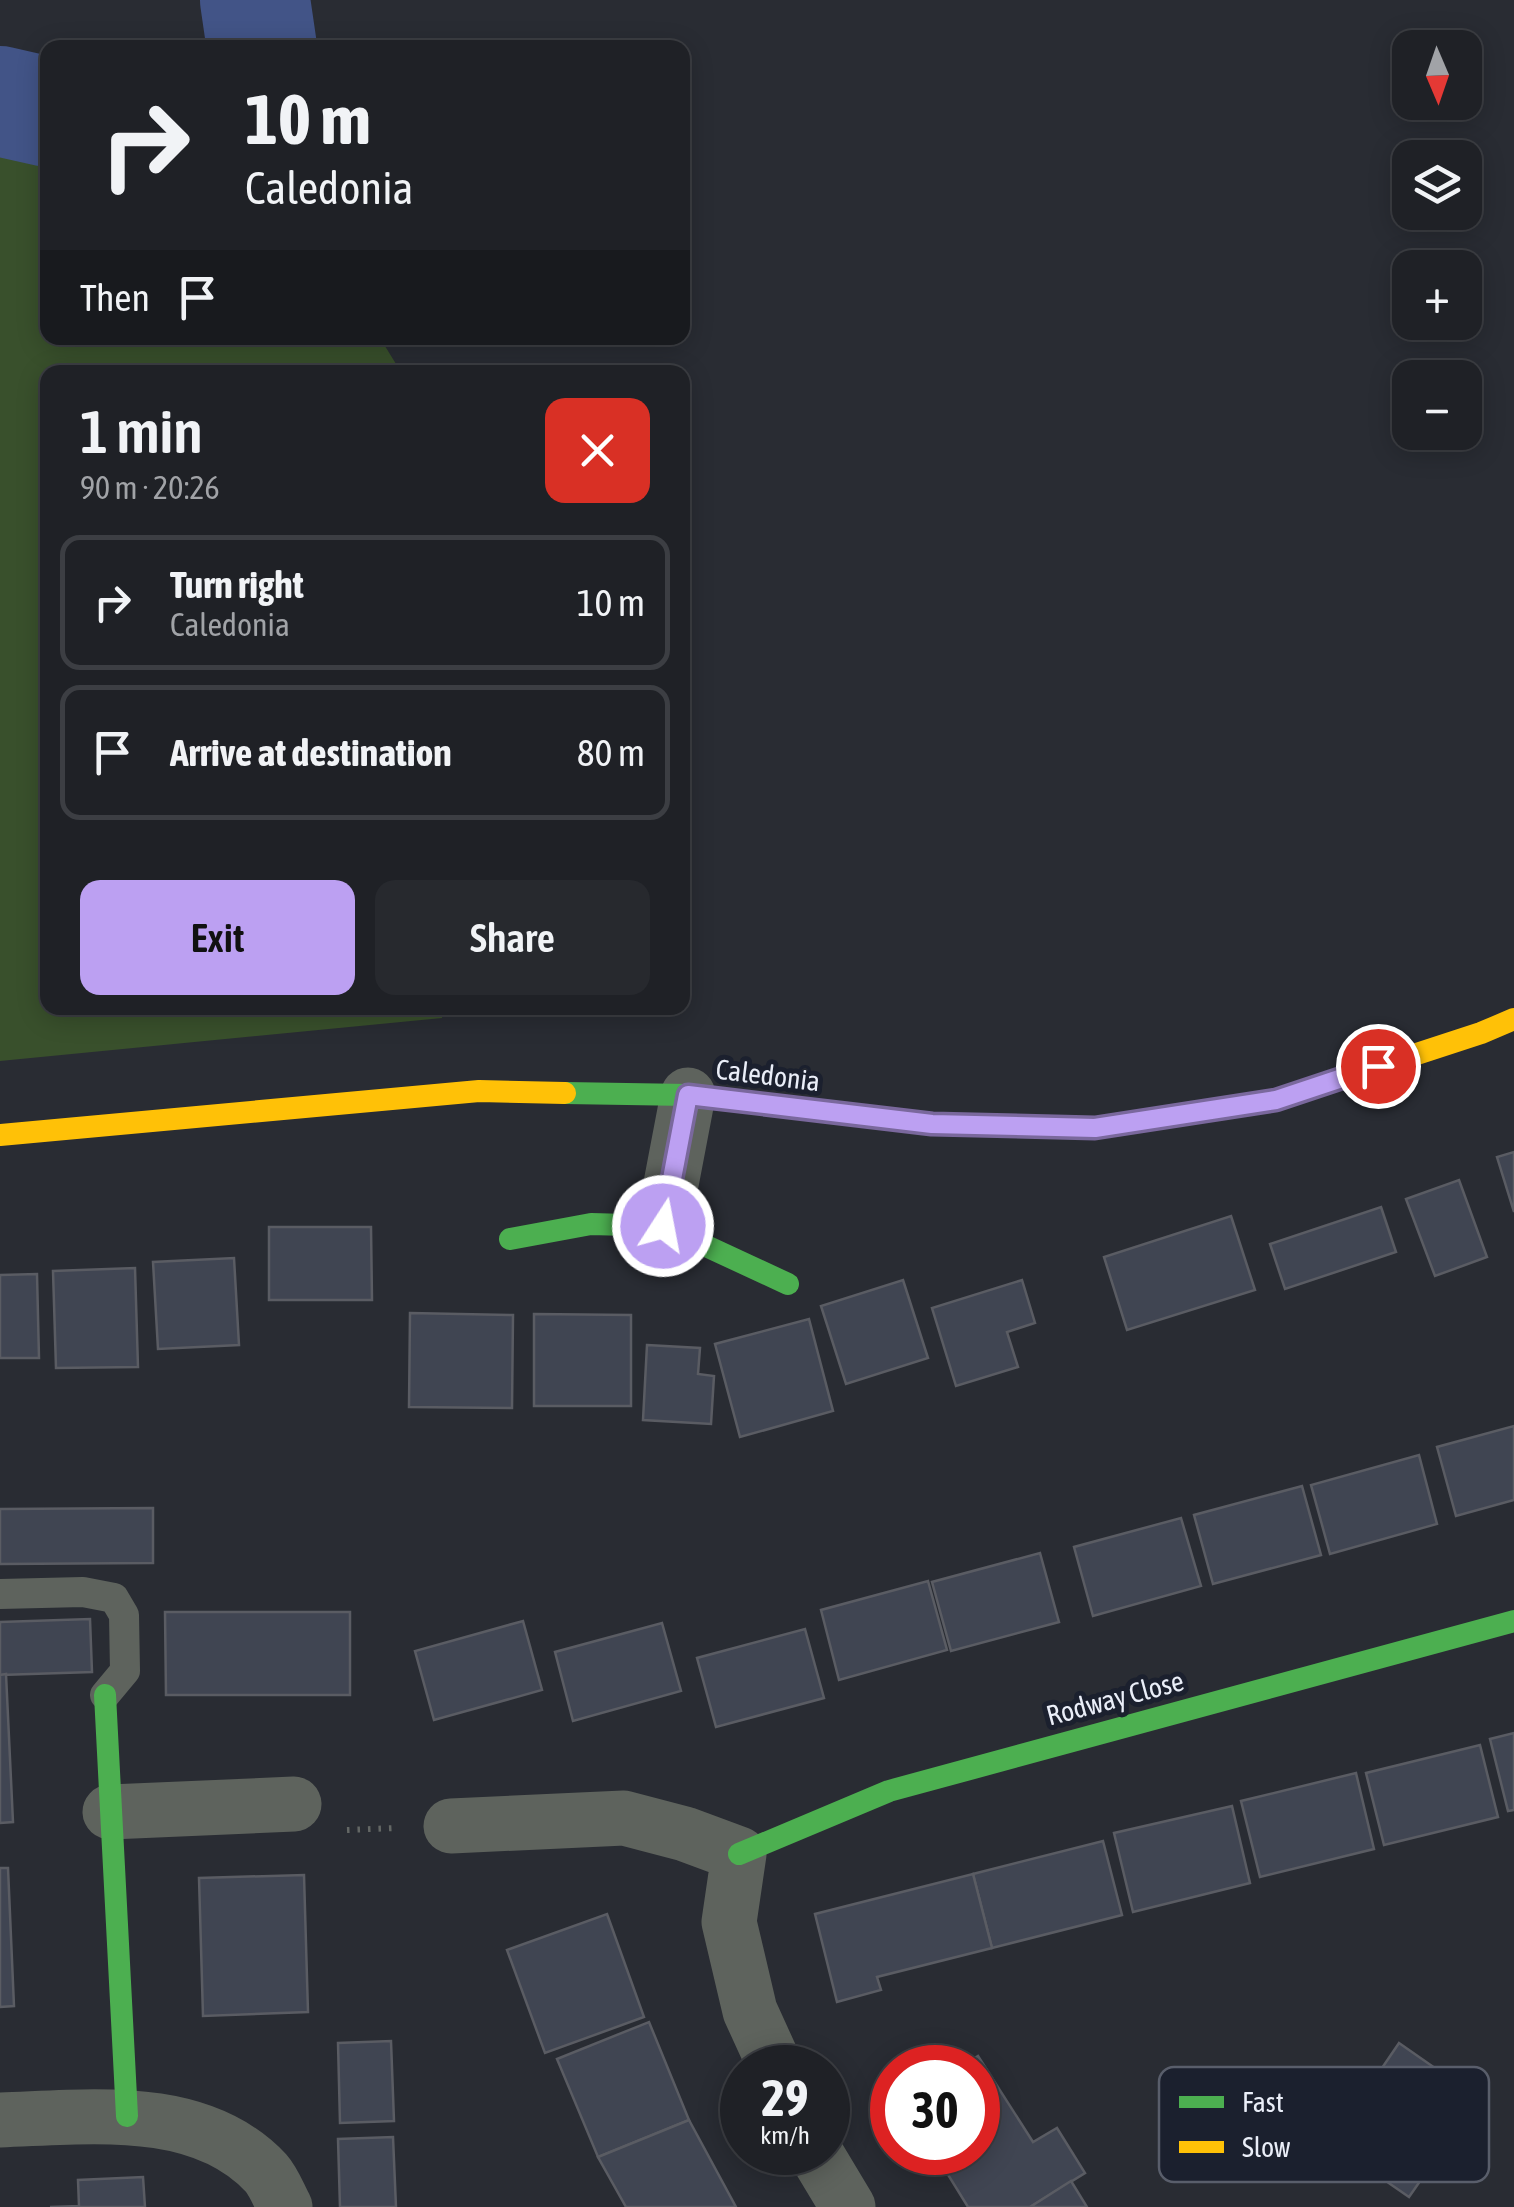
<!DOCTYPE html>
<meta charset="utf-8">
<style>
:root{--surface:#1f2126;--page:#27292e;--text:#f1f3f6;--muted:#a1a3a7;--line:#3c3e43;--accent:#bca0f2}
body{margin:0;font-family:"Asap Condensed",sans-serif;background:var(--page);color:var(--text);height:100vh;display:flex;flex-direction:column;font-size:38px;white-space:nowrap}
*{box-sizing:border-box;margin:0}
p{font-size:32px;color:var(--muted)}
.icon{flex:none;width:55px;height:55px;fill:none;stroke:currentColor;stroke-width:2;stroke-linecap:round;stroke-linejoin:round}
.map{position:relative;flex:1;overflow:hidden}
.details{position:absolute;left:40px;top:365px;width:650px;height:650px;display:flex;flex-direction:column;background:var(--surface);border-radius:20px;box-shadow:0 5px 25px #0003,0 0 0 2px var(--line)}
.details>*{flex:none}
.banner{position:absolute;left:40px;top:40px;width:650px;height:305px;border-radius:20px;box-shadow:0 5px 25px #0003,0 0 0 2px var(--line);background:#1f2126;color:var(--text);overflow:hidden}
.needle{width:65px;rotate:178deg}
.tools{position:absolute;left:1392px;top:30px;display:grid;gap:20px}
.tools a{display:grid;place-items:center;width:90px;height:90px;border-radius:20px;background:var(--surface);box-shadow:0 5px 25px #0003,0 0 0 2px var(--line);font-size:50px}
.speed{position:absolute;left:720px;top:2045px;display:flex;gap:20px;font-size:50px;font-weight:700;text-align:center}
.speed>*{display:grid;place-content:center;width:130px;height:130px;border-radius:50%;background:var(--surface);box-shadow:0 5px 25px #0003,0 0 0 2px var(--line);line-height:1}
.speed small{font-size:25px;font-weight:400}
.speed .limit{border:15px solid #d22;background:#fff;color:#111}
.pin{position:absolute;display:grid;place-items:center;width:85px;height:85px;color:#fff;margin:-42px;border:5px solid #fff;border-radius:50%;box-shadow:0 2px 10px #0007}
.me{position:absolute;width:110px;margin:-55px;rotate:11deg;stroke-linejoin:round;filter:drop-shadow(0 0 8px #0008)}
.turn{display:flex;align-items:center;gap:35px;height:210px;padding:0 40px;font-size:45px}
.turn .icon{width:130px;height:130px;stroke-width:2.5}
.turn b{display:block;font-size:70px;line-height:85px}
.then{display:flex;align-items:center;height:95px;padding:0 40px;background:#0003;gap:20px;font-size:38px}
.round{display:grid;place-items:center;flex:none;width:105px;height:105px;border-radius:20px;background:var(--page)}
.head{display:flex;align-items:center;justify-content:space-between;height:170px;padding:0 40px}
h1{font-size:60px;font-weight:600;line-height:75px}
.button{display:flex;gap:20px;margin-top:auto;padding:20px 40px}
.button a{flex:1;height:115px;border-radius:20px;background:var(--accent);color:#111;font-size:40px;font-weight:600;line-height:115px;text-align:center}
.button a+a{background:var(--page);color:var(--text)}
ul{padding:0;list-style:none}
li{display:flex;align-items:center;gap:30px;height:135px;margin:0 20px 15px;padding:0 20px;border:5px solid var(--line);border-radius:20px}
li div{flex:1}
li b{display:block;font-size:38px}
li em{font-style:normal}
.map>svg:first-child{display:block}
.green{fill:#39502c}
.lines{fill:none;stroke-linecap:round;stroke-linejoin:round}
.river{stroke:#425487;stroke-width:110}
.building{fill:#404552;stroke:#5a5c63;stroke-width:2.5}
.path{stroke:#636765;stroke-width:6;stroke-dasharray:2.5 8;stroke-linecap:butt}
.lane{stroke:#5e635d;stroke-width:30}
.street{stroke:#5e635d;stroke-width:55}
.fast{stroke:#4caf50;stroke-width:22}
.slow{stroke:#ffc107;stroke-width:22}
.route-casing{stroke:#7a689d;stroke-width:25}
.route{stroke:#bca0f2;stroke-width:18}
.labels{text-anchor:middle;dominant-baseline:central;stroke-width:10;stroke-linejoin:round;paint-order:stroke}
.street-label{font-size:28px;fill:#eaeef8;stroke:#1b202e}
.key{fill:#1b202e;stroke:#595e6b;stroke-width:2.5}
.key-label{font-size:28px;fill:#eaeef8}
</style>
<div class="map">
<svg width="1514" height="2207" viewBox="0 0 1514 2207">
<rect width="100%" height="100%" fill="#292c33"/>
<!-- green -->
<path class="green" d="M0,100L47,112L48,338H380L401,372H48V1008H441L442,1018L0,1061Z"/>
<g class="lines">
<!-- river -->
<g class="river">
<path d="M255,0L262,48"/>
<path d="M0,101L48,112"/>
</g>
</g>
<!-- building -->
<g class="building">
<path d="M1514,1152V1212L1497,1157Z"/>
<path d="M1459,1180L1487,1257L1435,1276L1406,1199Z"/>
<path d="M1381,1207L1396,1252L1285,1289L1270,1244Z"/>
<path d="M1231,1216L1255,1290L1127,1330L1104,1257Z"/>
<path d="M269,1227H371L372,1300H269Z"/>
<path d="M234,1258L239,1345L158,1349L153,1262Z"/>
<path d="M135,1268L138,1367L56,1368L53,1271Z"/>
<path d="M37,1274L39,1358H0V1275Z"/>
<path d="M903,1280L928,1358L846,1384L821,1306Z"/>
<path d="M1022,1280L1035,1323L1007,1332L1018,1367L956,1386L932,1308Z"/>
<path d="M410,1313L513,1315L512,1408L409,1407Z"/>
<path d="M534,1314L631,1315V1406H534Z"/>
<path d="M809,1319L833,1411L740,1437L715,1344Z"/>
<path d="M647,1345L700,1348L698,1374L714,1376L711,1424L643,1420Z"/>
<path d="M1514,1426V1500L1456,1516L1437,1447Z"/>
<path d="M1419,1455L1437,1524L1330,1554L1311,1485Z"/>
<path d="M1302,1486L1321,1555L1213,1584L1194,1515Z"/>
<path d="M153,1508V1563L0,1564V1509Z"/>
<path d="M1181,1518L1201,1586L1093,1616L1074,1547Z"/>
<path d="M1040,1553L1059,1622L951,1651L932,1582Z"/>
<path d="M928,1581L947,1650L839,1680L821,1610Z"/>
<path d="M165,1612H350V1695H166Z"/>
<path d="M90,1619L92,1672L0,1675V1622Z"/>
<path d="M523,1621L542,1690L434,1720L415,1651Z"/>
<path d="M662,1623L681,1691L573,1721L555,1652Z"/>
<path d="M805,1629L824,1698L716,1727L697,1658Z"/>
<path d="M6,1674L13,1822L0,1823V1675Z"/>
<path d="M1514,1733V1810L1508,1811L1490,1739Z"/>
<path d="M1480,1745L1498,1817L1384,1845L1366,1773Z"/>
<path d="M1356,1773L1374,1849L1260,1877L1241,1801Z"/>
<path d="M1232,1806L1250,1883L1133,1912L1114,1833Z"/>
<path d="M1103,1841L1122,1915L992,1948L973,1874Z"/>
<path d="M0,1868H8L14,2006L0,2007Z"/>
<path d="M973,1874L992,1948L877,1977L881,1990L837,2002L815,1914Z"/>
<path d="M304,1875L308,2012L203,2016L199,1878Z"/>
<path d="M607,1914L644,2017L545,2053L507,1950Z"/>
<path d="M649,2022L689,2120L598,2157L557,2059Z"/>
<path d="M391,2041L394,2121L340,2123L338,2043Z"/>
<path d="M1399,2043L1478,2098L1409,2197L1331,2143Z"/>
<path d="M978,2056L1033,2142L1057,2128L1085,2173L1030,2207H968L934,2152H978V2068H959Z"/>
<path d="M689,2120L736,2207H626L598,2157Z"/>
<path d="M393,2137L396,2207H340L338,2139Z"/>
<path d="M143,2177L145,2207H50L79,2206L78,2180Z"/>
<path d="M1071,2181L1087,2207H1030Z"/>
</g>
<g class="lines">
<!-- path -->
<path class="path" d="M347,1830L395,1828"/>
<!-- lane -->
<path class="lane" d="M0,1594L83,1592L114,1598L124,1615L125,1671L105,1695"/>
<!-- street -->
<g class="street">
<path d="M663,1226L688,1095"/>
<path d="M110,1812L294,1804"/>
<path d="M451,1826L624,1818L685,1834L739,1854L729,1922L750,2011L776,2068"/>
<path d="M0,2120C88,2117 200,2102 266,2173C274,2182 279,2196 285,2207"/>
<path d="M815,2152L848,2207"/>
</g>
<!-- fast -->
<g class="fast">
<path d="M565,1093L688,1095L932,1124L1095,1128L1249,1104"/>
<path d="M510,1239L591,1224L663,1226L788,1284"/>
<path d="M105,1695L127,2116"/>
<path d="M739,1854L889,1791L1514,1621"/>
</g>
<!-- slow -->
<g class="slow">
<path d="M1249,1104L1276,1100L1481,1033L1514,1019"/>
<path d="M0,1135L479,1091L565,1093"/>
</g>
</g>
<g class="lines">
<defs>
<path id="route" d="M663,1226L688,1095L932,1124L1095,1128L1276,1100L1378,1066"/>
</defs>
<!-- route casing -->
<use href="#route" class="route-casing"/>
<!-- route -->
<use href="#route" class="route"/>
</g>
<g class="labels">
<!-- street labels -->
<g class="street-label">
<text transform="translate(768 1075) rotate(7)">Caledonia</text>
<text transform="translate(1115 1698) rotate(-15)">Rodway Close</text>
</g>
</g>
<!-- legend -->
<rect x="1159" y="2067" width="330" height="115" rx="15" class="key"/>
<rect x="1179" y="2096" width="45" height="12" fill="#4caf50"/>
<rect x="1179" y="2141" width="45" height="12" fill="#ffc107"/>
<g class="key-label">
<text x="1242" y="2112">Fast</text>
<text x="1242" y="2157">Slow</text>
</g>
</svg>
<div class="tools">
<a><svg class="needle" viewBox="-14 -14 28 28"><path d="M0-13l5 13h-10z" fill="#e53935"/><path d="M0 13l5-13h-10z" fill="#a1a3a7"/></svg></a>
<a><svg class="icon" aria-label="layers" viewBox="0 0 24 24"><path d="M12 4l9 5-9 5-9-5zM3 14l9 5 9-5"/></svg></a>
<a>+</a>
<a>−</a>
</div>
<div class="speed"><div>29<small>km/h</small></div><div class="limit">30</div></div>
<div class="pin" style="left:1378px;top:1066px;background:#d93025"><svg class="icon" aria-label="arrive" viewBox="0 0 24 24"><path d="M6 21V4h12l-3 4 3 4H6"/></svg></div>
<svg class="me" style="left:663px;top:1226px" viewBox="-20 -20 40 40"><circle r="17" fill="#bca0f2" stroke="#fff" stroke-width="3"/><path d="M0-11L8 9 0 5-8 9z" fill="#fff"/></svg>
<div class="banner">
<div class="turn"><svg class="icon" aria-label="right" viewBox="0 0 24 24"><path d="M7 20v-9h11M14 6l5 5-5 5"/></svg><div><b>10 m</b>Caledonia</div></div>
<div class="then">Then<svg class="icon" aria-label="arrive" viewBox="0 0 24 24"><path d="M6 21V4h12l-3 4 3 4H6"/></svg></div>
</div>
<section class="details">
<div class="head"><div><h1>1 min</h1><p>90 m · 20:26</p></div><a class="round" style="background:#d93025;color:#fff"><svg class="icon" aria-label="close" viewBox="0 0 24 24"><path d="M6 6l12 12M18 6L6 18"/></svg></a></div>
<ul>
<li><svg class="icon" aria-label="right" viewBox="0 0 24 24"><path d="M7 20v-9h11M14 6l5 5-5 5"/></svg><div><b>Turn right</b><p>Caledonia</p></div><em>10 m</em></li>
<li><svg class="icon" aria-label="arrive" viewBox="0 0 24 24"><path d="M6 21V4h12l-3 4 3 4H6"/></svg><div><b>Arrive at destination</b></div><em>80 m</em></li>
</ul>
<div class="button"><a>Exit</a><a>Share</a></div>
</section>
</div>
